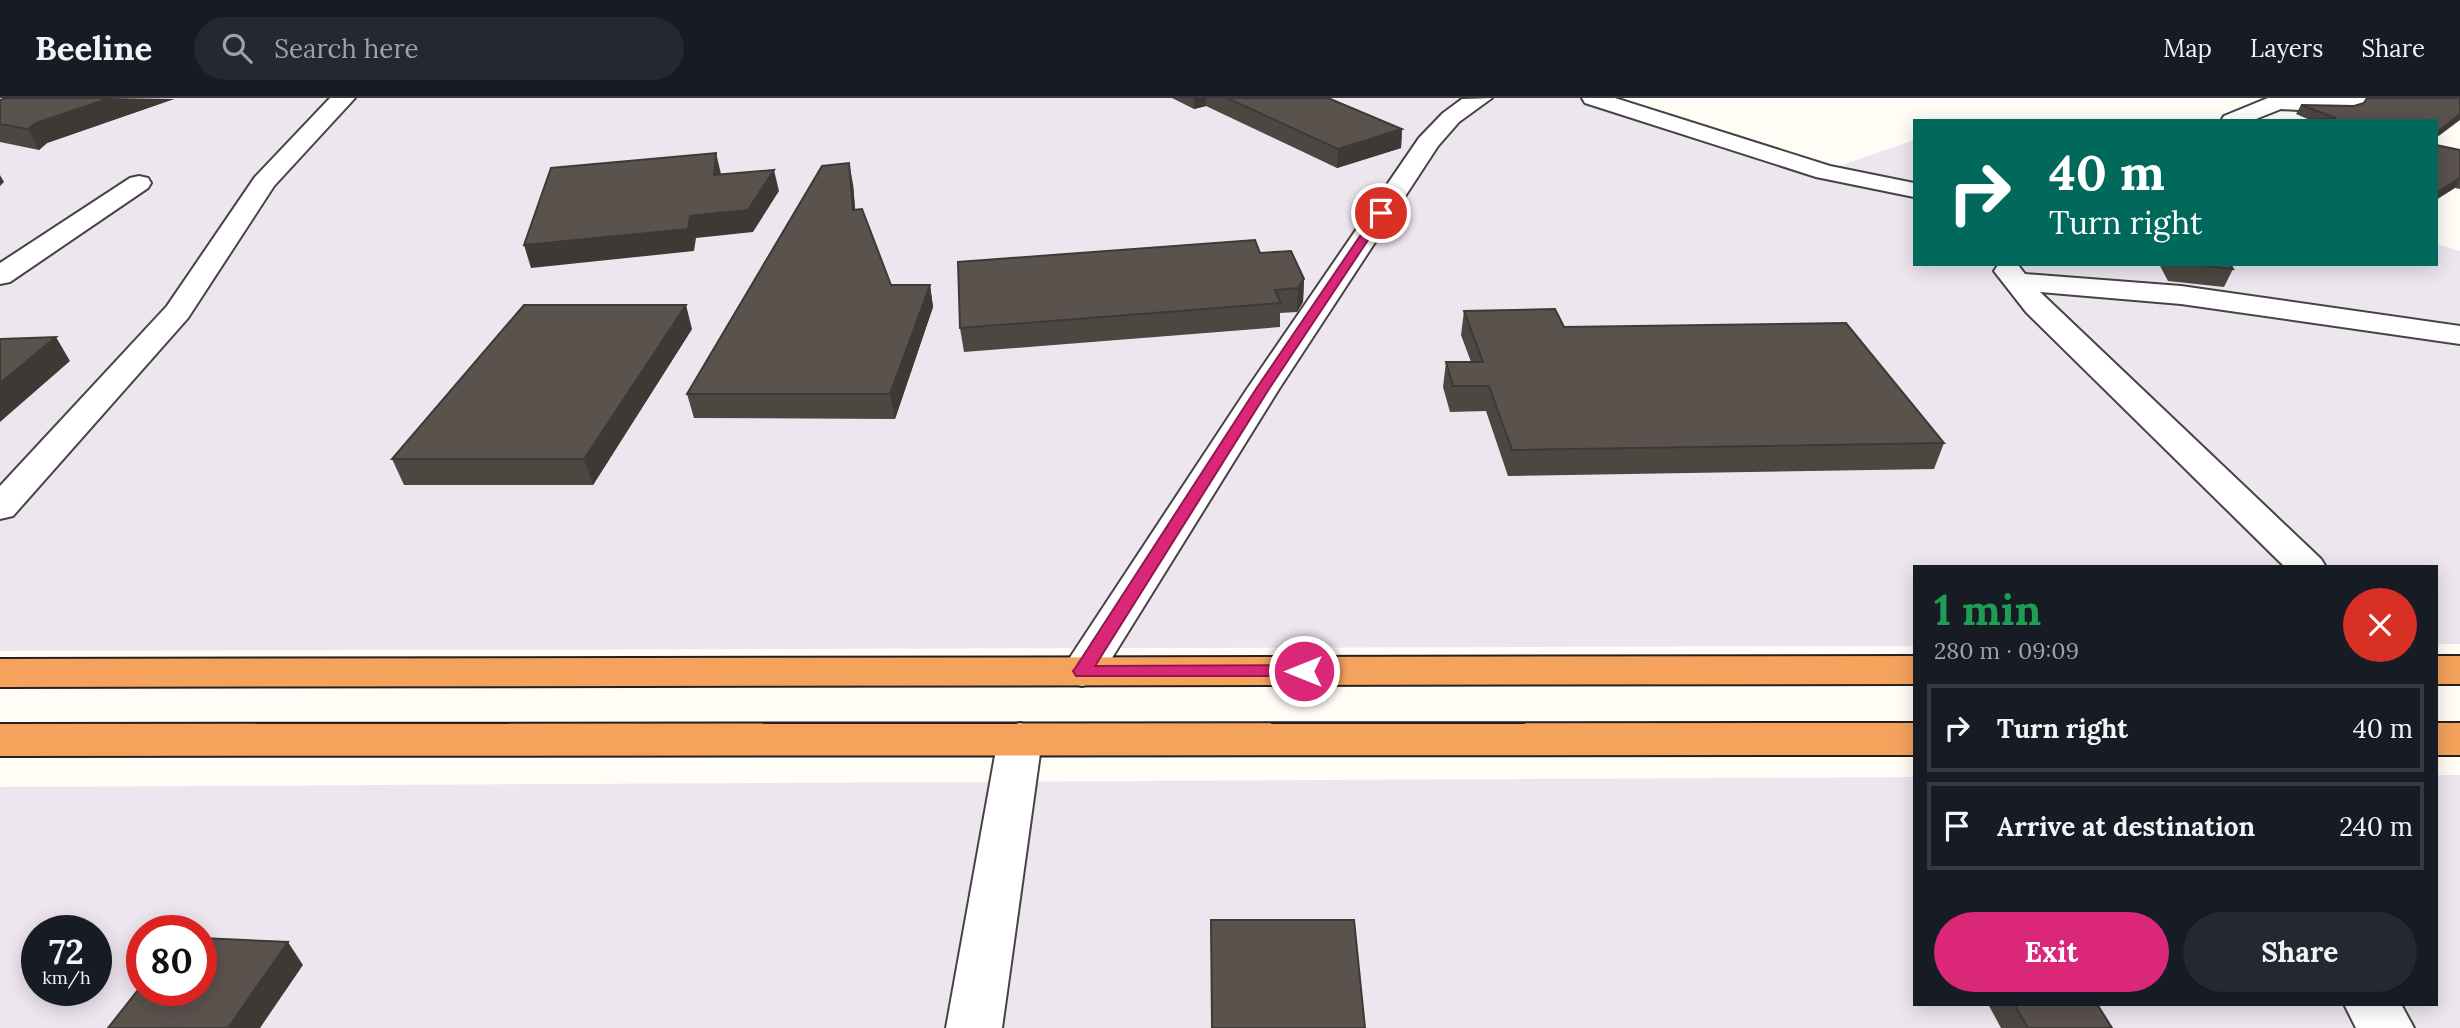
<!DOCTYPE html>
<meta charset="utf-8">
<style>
:root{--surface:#171b24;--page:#242831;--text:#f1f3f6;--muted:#9ea1a6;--line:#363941;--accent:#db2777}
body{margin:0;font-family:Lora,serif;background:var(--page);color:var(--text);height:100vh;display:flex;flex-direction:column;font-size:26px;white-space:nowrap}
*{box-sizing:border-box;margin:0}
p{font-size:23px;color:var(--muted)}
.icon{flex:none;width:38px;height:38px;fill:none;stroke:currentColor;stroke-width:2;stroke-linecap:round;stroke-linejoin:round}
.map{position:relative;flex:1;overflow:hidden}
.drawer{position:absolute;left:1913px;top:467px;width:525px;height:441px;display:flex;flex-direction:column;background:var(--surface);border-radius:0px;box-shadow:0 4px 18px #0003}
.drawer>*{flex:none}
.banner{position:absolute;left:1913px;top:21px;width:525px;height:147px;border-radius:0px;box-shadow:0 4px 18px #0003;background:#00695c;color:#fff;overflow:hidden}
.speed{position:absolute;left:21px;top:817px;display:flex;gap:14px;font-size:35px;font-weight:700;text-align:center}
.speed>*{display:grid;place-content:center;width:91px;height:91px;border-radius:50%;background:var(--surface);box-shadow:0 4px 18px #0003;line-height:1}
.speed small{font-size:18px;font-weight:400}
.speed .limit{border:10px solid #d22;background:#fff;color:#111}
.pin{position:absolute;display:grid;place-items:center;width:60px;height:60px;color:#fff;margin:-30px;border:4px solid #fff;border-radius:50%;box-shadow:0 2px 7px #0007}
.me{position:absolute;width:77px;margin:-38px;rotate:270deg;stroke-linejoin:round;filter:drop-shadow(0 0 5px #0008)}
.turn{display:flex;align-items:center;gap:24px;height:147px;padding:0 21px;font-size:32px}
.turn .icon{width:91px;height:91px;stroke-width:2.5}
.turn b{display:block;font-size:49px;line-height:60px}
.round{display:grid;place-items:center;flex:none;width:74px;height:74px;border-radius:37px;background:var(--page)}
.summary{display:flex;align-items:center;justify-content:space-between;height:119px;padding:0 21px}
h1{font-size:42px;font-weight:800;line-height:52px;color:#1e9e55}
.primary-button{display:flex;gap:14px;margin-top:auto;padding:14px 21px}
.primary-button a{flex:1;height:80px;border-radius:42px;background:var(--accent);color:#fff;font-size:28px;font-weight:800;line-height:80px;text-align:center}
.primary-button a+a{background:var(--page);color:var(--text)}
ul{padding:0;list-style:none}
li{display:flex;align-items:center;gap:21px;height:88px;margin:0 14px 10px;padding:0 7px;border:4px solid var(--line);border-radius:0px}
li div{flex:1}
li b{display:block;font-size:26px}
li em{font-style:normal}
header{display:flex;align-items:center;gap:42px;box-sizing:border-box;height:98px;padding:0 35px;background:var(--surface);border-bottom:2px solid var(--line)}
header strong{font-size:33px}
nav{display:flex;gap:38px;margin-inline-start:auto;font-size:24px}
.search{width:490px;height:63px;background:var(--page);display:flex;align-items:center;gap:18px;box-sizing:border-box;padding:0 24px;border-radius:38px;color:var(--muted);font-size:26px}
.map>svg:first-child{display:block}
.industrial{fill:#eee6ef;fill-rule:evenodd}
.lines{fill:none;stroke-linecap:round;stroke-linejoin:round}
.minor-casing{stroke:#444;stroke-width:4}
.highway-casing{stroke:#222;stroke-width:4}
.minor{fill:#fff;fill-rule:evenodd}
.highway{fill:#f5a25d;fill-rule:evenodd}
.wall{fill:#4d4742}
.shaded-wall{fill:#3f3936}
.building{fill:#5a524d;stroke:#3f3936;stroke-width:2}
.route{fill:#db2777;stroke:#8e194d;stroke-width:2}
</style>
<header>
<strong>Beeline</strong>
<div class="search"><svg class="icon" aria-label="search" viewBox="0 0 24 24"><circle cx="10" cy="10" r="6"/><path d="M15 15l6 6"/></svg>Search here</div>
<nav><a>Map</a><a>Layers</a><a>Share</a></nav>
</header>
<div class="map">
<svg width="2460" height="930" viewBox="0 0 2460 930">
<rect width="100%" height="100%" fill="#fffdf5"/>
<!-- industrial -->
<g class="industrial">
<path d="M0,0H1610L1836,69L1914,42V166H2436V146L2460,153V546H2436V469H1914V548L0,553Z"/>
<path d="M2436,677H2460V930H0V689L1914,679V906H2436ZM37,833H96V892H37ZM142,833H201V892H142Z"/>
</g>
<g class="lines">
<defs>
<g id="minor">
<path d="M330,0H355L274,88L188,220L13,418L0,421V388L167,208L255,79Z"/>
<path d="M1492,0L1459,24L1438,48L1279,291L1097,584L1082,588L1067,584L1061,574L1067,564L1247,291L1419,40L1443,15L1462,1Z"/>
<path d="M1582,0H1615L1830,68L1914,85V99L1816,79L1585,5Z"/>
<path d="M2268,0H2367L2357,13L2349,15L2281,11L2251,23H2221L2224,18Z"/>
<path d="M139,78L148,80L151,85L148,90L10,184L0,186V165L130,80Z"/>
<path d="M1998,167H2018L2025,176L2181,188L2460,228V246L2181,206L2040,194L2321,461L2326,469H2285L2026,214L1994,173Z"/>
<path d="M1020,625L1036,630L1042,641L1002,930H946L998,641L1004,630Z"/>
<path d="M2344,906H2401L2414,930H2356Z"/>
</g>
<g id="highway">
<path d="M1914,558V586L0,589V561Z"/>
<rect x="2436" y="558" width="24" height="28"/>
<path d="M1914,625V657L0,658V626Z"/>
<rect x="2436" y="625" width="24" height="32"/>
</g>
</defs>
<!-- minor casing -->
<use href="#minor" class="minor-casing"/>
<!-- highway casing -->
<use href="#highway" class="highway-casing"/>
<!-- minor -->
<use href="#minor" class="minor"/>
<!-- highway -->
<use href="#highway" class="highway"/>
</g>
<!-- wall -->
<g class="wall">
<path d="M1172,0H1328L1402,31L1401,50L1337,70L1206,8L1194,11Z"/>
<path d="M174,1L47,45L39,52L0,44V2Z"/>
<path d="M2301,7L2460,22H2310L2296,16Z"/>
<path d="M2460,52V91L2455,90Z"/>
<path d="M853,86L855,112L891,187H930L933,209L895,321L694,320L687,296Z"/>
<path d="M1260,155L1304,181L1303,204L1297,214L1280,215V229L964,254L960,230Z"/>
<path d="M2159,166H2230L2233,171L2224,189L2168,183Z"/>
<path d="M1464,213L1564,229L1944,345L1934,371L1508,378L1486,313L1450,314L1443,289L1446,264H1471L1461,237Z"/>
<path d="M692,231L593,387H404L392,361Z"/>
<path d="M1988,906H2097L2112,930H2001Z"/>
</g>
<!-- shaded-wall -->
<g class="shaded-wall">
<path d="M110,0L174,1L47,45L39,52L28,31L36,25Z"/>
<path d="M1194,0H1206V8L1194,11Z"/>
<path d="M2460,16V22L2436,40V35Z"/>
<path d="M1402,31L1401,50L1337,70L1338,51Z"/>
<path d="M716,55L721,76L714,77Z"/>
<path d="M849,65L853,86L857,133L853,112Z"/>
<path d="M774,72L779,93L753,134L696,140L694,153L531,170L524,147L690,118Z"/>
<path d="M0,77L4,84L0,88Z"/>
<path d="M2460,80L2455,90L2436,102V95Z"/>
<path d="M1304,181L1303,204L1297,214L1298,190Z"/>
<path d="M930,187L933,209L895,321L890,296Z"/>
<path d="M686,207L692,231L593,387L584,361Z"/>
<path d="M56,239L70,263L0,324V285Z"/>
<path d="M288,844L303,867L260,930H228Z"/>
</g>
<!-- building -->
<g class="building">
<path d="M6,0H110L36,25L28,31L0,26V2Z"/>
<path d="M1227,0H1328L1402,31L1338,51Z"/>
<path d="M2367,0H2460V16L2436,35V23H2294L2336,20L2301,7L2354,8L2364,5Z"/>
<path d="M2436,47L2460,52V80L2436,95Z"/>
<path d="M716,55L714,77L774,72L748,112L690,118L688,131L524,147L551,70Z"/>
<path d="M849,65L853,112L862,111L891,187H930L890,296H687L822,68Z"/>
<path d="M1255,142L1260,155L1291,153L1304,181L1298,190L1275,192L1281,205L960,230L958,164Z"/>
<path d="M2192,166H2230L2233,171Z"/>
<path d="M524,207H686L584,361H392Z"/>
<path d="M1555,211L1564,229L1846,225L1944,345L1512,352L1489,288H1453L1446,264H1483L1464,213Z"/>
<path d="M56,239L0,285V241Z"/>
<path d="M1211,822H1354L1365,930H1212Z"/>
<path d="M201,840L288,844L228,930H108L142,887V892H201Z"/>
<path d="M2014,906H2097L2112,930H2028Z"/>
</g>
<!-- route -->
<path class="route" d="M1377,113L1386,115L1269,291L1095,568L1304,567L1313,573L1310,578H1076L1073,573L1076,569L1256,291Z"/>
</svg>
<div class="speed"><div>72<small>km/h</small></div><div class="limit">80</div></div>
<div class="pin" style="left:1381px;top:115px;background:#d93025"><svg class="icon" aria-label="arrive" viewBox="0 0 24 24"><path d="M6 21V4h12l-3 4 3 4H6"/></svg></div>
<svg class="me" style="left:1304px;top:573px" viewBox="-20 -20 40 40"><circle r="17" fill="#db2777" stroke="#fff" stroke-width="3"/><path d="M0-11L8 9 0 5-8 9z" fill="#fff"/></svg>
<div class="banner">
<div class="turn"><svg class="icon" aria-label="right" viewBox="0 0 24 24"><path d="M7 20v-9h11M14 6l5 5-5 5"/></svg><div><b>40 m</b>Turn right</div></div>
</div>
<section class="drawer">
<div class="summary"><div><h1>1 min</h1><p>280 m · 09:09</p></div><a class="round" style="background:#d93025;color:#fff"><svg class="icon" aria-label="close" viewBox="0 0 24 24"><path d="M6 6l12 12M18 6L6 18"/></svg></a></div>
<ul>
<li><svg class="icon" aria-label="right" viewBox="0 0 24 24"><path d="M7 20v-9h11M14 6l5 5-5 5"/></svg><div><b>Turn right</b></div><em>40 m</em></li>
<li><svg class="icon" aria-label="arrive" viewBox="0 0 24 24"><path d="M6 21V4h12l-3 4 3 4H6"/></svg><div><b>Arrive at destination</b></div><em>240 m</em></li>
</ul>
<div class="primary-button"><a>Exit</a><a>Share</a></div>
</section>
</div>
